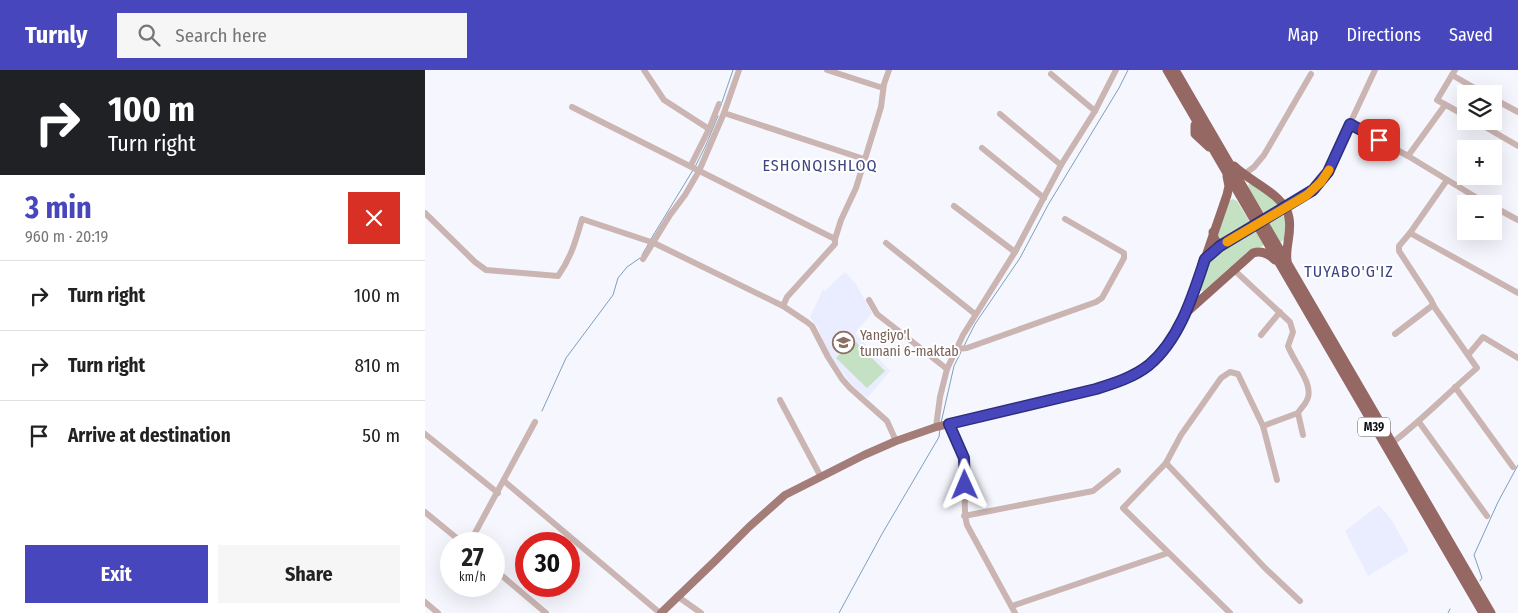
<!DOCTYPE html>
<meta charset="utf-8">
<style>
:root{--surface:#fff;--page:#f6f6f6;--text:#222;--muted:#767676;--line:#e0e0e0;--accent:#4746bc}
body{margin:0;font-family:"Fira Sans Condensed",sans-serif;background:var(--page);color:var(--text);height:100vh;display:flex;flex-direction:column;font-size:19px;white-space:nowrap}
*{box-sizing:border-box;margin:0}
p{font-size:16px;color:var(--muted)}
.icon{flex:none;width:28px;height:28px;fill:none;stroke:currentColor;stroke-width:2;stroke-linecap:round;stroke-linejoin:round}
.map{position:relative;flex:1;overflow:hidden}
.panel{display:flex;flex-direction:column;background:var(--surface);width:425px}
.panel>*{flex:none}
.banner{background:#202124;color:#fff;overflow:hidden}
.controls{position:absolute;left:1032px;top:15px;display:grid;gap:10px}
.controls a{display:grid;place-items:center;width:45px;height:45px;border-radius:0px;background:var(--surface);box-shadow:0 5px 20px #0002;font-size:25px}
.speed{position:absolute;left:15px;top:462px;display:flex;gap:10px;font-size:25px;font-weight:700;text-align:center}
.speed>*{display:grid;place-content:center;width:65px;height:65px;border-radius:50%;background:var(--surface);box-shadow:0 5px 20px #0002;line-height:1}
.speed small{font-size:12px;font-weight:400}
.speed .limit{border:8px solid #d22;background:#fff;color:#111}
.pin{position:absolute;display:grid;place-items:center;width:42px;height:42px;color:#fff;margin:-21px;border-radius:10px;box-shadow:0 2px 8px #0006}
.me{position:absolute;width:55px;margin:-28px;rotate:359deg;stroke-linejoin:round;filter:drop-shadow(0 0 4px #0008)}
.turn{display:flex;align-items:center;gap:18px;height:105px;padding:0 25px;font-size:22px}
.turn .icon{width:65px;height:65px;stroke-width:2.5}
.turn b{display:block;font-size:35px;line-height:42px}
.round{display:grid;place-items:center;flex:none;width:52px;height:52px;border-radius:0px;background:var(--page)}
.headline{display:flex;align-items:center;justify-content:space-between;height:85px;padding:0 25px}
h1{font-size:30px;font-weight:700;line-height:38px;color:var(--accent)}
.cta{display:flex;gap:10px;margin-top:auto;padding:10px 25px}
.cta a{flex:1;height:58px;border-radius:0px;background:var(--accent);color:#fff;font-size:20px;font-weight:700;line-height:58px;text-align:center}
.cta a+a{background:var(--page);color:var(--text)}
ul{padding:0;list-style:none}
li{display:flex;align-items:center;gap:15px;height:70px;padding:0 25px;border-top:1px solid var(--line)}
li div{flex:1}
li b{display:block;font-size:19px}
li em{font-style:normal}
header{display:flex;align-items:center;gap:30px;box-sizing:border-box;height:70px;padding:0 25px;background:var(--accent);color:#fff}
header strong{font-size:24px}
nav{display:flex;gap:28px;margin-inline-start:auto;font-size:18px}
.search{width:350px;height:45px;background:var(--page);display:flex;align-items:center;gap:12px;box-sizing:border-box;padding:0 18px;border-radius:0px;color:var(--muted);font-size:19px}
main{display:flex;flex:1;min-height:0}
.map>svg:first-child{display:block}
.built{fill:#eaecff}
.green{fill:#c5e1c3}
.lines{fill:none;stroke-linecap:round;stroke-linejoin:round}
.stream{stroke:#7d9fbd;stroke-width:1}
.minor{stroke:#cbb5b2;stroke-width:6}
.major{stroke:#a47c78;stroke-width:8}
.highway{stroke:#956864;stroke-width:9}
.route-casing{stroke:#2e2e7a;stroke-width:12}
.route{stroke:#4746bc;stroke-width:9}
.slow{stroke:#f59e0b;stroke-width:9}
.labels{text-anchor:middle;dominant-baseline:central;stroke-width:4;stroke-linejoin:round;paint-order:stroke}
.shield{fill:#fff;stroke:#58585b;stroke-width:1}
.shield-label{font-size:12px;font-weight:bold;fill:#101115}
.education-label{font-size:14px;fill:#785e54;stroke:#fff;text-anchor:start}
.quarter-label{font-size:16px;letter-spacing:1px;fill:#3f4581;stroke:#fff}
</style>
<header>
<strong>Turnly</strong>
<div class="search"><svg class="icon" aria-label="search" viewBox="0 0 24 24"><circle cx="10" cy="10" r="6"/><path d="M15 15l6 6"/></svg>Search here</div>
<nav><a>Map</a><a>Directions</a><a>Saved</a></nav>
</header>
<main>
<section class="panel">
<div class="banner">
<div class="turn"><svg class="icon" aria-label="right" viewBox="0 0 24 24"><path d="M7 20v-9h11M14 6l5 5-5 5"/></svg><div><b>100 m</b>Turn right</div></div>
</div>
<div class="headline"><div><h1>3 min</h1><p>960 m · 20:19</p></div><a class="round" style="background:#d93025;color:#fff"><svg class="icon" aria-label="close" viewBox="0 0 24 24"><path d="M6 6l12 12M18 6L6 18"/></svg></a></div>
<ul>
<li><svg class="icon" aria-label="right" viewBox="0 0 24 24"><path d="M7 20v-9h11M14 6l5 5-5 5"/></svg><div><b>Turn right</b></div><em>100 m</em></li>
<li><svg class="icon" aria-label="right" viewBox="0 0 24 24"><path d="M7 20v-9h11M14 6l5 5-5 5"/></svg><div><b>Turn right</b></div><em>810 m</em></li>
<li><svg class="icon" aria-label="arrive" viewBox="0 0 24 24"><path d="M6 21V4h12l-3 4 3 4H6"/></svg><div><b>Arrive at destination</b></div><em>50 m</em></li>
</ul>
<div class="cta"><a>Exit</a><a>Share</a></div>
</section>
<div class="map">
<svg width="1093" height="543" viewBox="0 0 1093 543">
<rect width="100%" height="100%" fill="#f6f7fe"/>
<!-- built -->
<g class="built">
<path d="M420,202L431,214L447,243L430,263L465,301L442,328L428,316L403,283L392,256L385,247L398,219L400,221Z"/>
<path d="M954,435L966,449L984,481L943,506L920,461Z"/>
</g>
<!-- green -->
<g class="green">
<path d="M826,113C836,120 849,126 853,138L840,145L824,119L823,115Z"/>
<path d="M808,129L812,131L826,154L798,170L791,167L803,131Z"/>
<path d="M856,145L861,148L860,169L855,173L843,153Z"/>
<path d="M830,160L838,173V176L822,182L779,221H776C774,216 776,212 778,206C787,180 808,173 830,160Z"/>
<path d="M429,270L460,301L442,318L411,288Z"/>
</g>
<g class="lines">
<!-- stream -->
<g class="stream">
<path d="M296,35L308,0"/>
<path d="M270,97L281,75L293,46"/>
<path d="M226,169L268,100"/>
<path d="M217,185L224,173"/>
<path d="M539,276L550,254L595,188L623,135L694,18L703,0"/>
<path d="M117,341L141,288L188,225L193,208L202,197L215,188"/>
<path d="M516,353L529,296L536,282"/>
<path d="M1055,511L1057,508L1049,485L1073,432L1093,395"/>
<path d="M414,543L457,464L514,367L515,359"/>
<path d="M1023,543L1025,539"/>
</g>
<!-- minor -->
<g class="minor">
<path d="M219,0L239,30L284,59"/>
<path d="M402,0L458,18"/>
<path d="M1030,0L1012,30L1041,46"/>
<path d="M626,4L670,41"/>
<path d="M1027,5L1060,24"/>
<path d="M1069,29L1093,42"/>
<path d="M147,37L410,169"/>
<path d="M299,43L439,89"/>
<path d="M575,44L636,95"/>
<path d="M1050,51L1093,76"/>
<path d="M925,54L983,86L1062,134"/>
<path d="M557,78L619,128"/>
<path d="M983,86L1020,35"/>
<path d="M266,95L284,59L294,34"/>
<path d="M818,105L829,97L839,85L886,4"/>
<path d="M1022,110L985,163L1093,223"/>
<path d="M529,136L590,182"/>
<path d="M860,137C876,129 890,122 900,107L950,0"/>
<path d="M1069,137L1093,150"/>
<path d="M0,143L50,192L61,200L133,206C146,188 151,170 157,149L229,173L358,236L382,252L387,256L403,287L417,309L425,318L462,351L471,371"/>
<path d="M461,173L550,244"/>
<path d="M218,189L245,145L260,125L274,101L299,43L314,0"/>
<path d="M808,199L865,252L868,262L863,276C868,291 890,315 882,330C880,335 876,338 873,343L878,365"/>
<path d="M444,230L452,244L522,299"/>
<path d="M358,236L362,227L410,174V169L416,150L431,118L456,37L459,14L464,0"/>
<path d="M970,264L1008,235"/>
<path d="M836,265L855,242"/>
<path d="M532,279L542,278L671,232L677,228L699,188V183L640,149"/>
<path d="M1043,285L1058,267L1093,288"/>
<path d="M1030,317L1088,397"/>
<path d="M355,330L396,407"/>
<path d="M994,352L1062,446"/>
<path d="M524,354C532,369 539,384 540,401C542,420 537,437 542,455L590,543"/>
<path d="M838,356L873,343"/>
<path d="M511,357L515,327L522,299L538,265L590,182L636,95L670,41L691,0"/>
<path d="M0,364L73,423"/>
<path d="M967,373C997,350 1023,323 1052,298L1010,238L1006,230L974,181V176L985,163"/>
<path d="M741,393L840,498L875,531"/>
<path d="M79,411L235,543"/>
<path d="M0,442L39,474"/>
<path d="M539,446L668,421L693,401"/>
<path d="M44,474L110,352"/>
<path d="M69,499L121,543"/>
<path d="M252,526L276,543"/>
<path d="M0,532L13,543"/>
<path d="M587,536L743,483"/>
<path d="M805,543L698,438L741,393L756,365L796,308L805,302L813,304L838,356L852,410"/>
</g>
<!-- major -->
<path class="major" d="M236,543L290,491L324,457L360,425L439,385L471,371L511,357L671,319C710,308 730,294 751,259C756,252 761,244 764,236C768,224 774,198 780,189C788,177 845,147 860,137"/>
<!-- highway -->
<g class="highway">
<path d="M742,0L1058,543"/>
<path d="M750,0L1066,543"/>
<path d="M777,51L770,55V64L784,77"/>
<path d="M809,96C825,112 861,125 864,148C867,163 860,177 862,191"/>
<path d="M788,162C789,171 792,175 801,173"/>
<path d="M780,189L802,125L804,116L802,106"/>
<path d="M762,242L828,183C837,180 844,184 850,190"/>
</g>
</g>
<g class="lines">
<defs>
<path id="route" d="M540,415L539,388L524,354L671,319C690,313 709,307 724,295C755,269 768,225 780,189L795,176L888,120L903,102L925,54L954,70"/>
</defs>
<!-- route casing -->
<use href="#route" class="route-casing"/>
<!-- route -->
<use href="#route" class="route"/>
<!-- slow -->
<path class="slow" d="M802,172L882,125L896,112L904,100"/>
</g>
<!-- icons -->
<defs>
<symbol id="school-ring" viewBox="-11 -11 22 22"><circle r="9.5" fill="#fff" stroke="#8d6e63" stroke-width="1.5"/><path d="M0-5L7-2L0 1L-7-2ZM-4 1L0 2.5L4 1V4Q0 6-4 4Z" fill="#8d6e63"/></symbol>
</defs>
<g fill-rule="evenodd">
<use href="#school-ring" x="406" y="260" width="25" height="25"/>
</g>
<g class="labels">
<!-- shield labels -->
<rect class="shield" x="933" y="347.5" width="32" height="19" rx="4"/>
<g class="shield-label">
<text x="949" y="357">M39</text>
</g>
<!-- education labels -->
<g class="education-label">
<text x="435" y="265">Yangiyo'l<tspan x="435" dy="16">tumani 6-maktab</tspan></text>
</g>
<!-- quarter labels -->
<g class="quarter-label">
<text x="395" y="95">ESHONQISHLOQ</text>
<text x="924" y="201">TUYABO'G'IZ</text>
</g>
</g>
</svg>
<div class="controls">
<a><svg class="icon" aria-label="layers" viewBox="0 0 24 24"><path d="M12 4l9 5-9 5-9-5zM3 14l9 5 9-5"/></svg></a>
<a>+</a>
<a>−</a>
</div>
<div class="speed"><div>27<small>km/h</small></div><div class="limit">30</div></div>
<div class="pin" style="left:954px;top:70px;background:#d93025"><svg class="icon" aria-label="arrive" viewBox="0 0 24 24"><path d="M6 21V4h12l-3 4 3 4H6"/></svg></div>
<svg class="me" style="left:540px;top:415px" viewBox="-20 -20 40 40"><path d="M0-17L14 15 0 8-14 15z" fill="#4746bc" stroke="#fff" stroke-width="4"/></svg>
</div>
</main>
